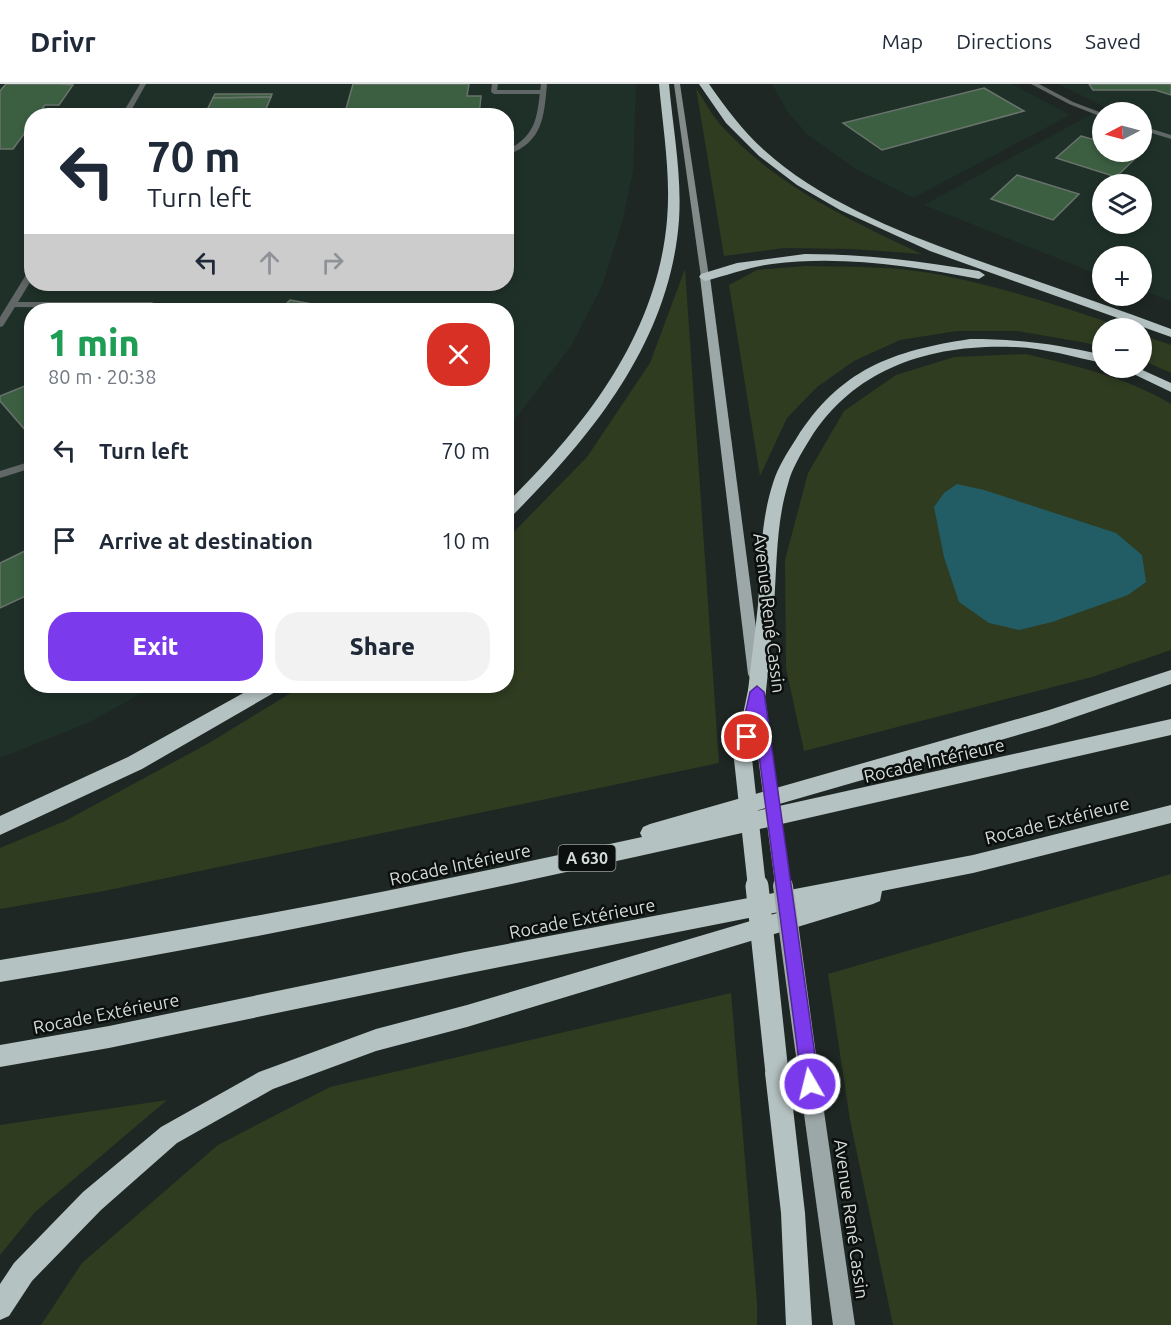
<!DOCTYPE html>
<meta charset="utf-8">
<style>
:root{--surface:#fff;--page:#f2f2f3;--text:#1f2937;--muted:#747a83;--line:#e0e1e3;--accent:#7c3aed}
body{margin:0;font-family:Ubuntu,sans-serif;background:var(--page);color:var(--text);height:100vh;display:flex;flex-direction:column;font-size:22px;white-space:nowrap}
*{box-sizing:border-box;margin:0}
p{font-size:20px;color:var(--muted)}
.icon{flex:none;width:33px;height:33px;fill:none;stroke:currentColor;stroke-width:2;stroke-linecap:round;stroke-linejoin:round}
.map{position:relative;flex:1;overflow:hidden}
.panel{position:absolute;left:24px;top:219px;width:490px;height:390px;display:flex;flex-direction:column;background:var(--surface);border-radius:24px;box-shadow:0 3px 9px #0003}
.panel>*{flex:none}
.top-card{position:absolute;left:24px;top:24px;width:490px;height:183px;border-radius:24px;box-shadow:0 3px 9px #0003;background:#fff;color:var(--text);overflow:hidden}
.needle{width:39px;rotate:264deg}
.controls{position:absolute;left:1092px;top:18px;display:grid;gap:12px}
.controls a{display:grid;place-items:center;width:60px;height:60px;border-radius:50%;background:var(--surface);box-shadow:0 3px 9px #0003;font-size:30px}
.pin{position:absolute;display:grid;place-items:center;width:51px;height:51px;color:#fff;margin:-26px;border:3px solid #fff;border-radius:50%;box-shadow:0 2px 6px #0007}
.me{position:absolute;width:66px;margin:-33px;rotate:352deg;stroke-linejoin:round;filter:drop-shadow(0 0 4px #0008)}
.turn{display:flex;align-items:center;gap:21px;height:126px;padding:0 24px;font-size:27px}
.turn .icon{width:78px;height:78px;stroke-width:2.5}
.turn b{display:block;font-size:42px;line-height:51px}
.lanes{display:flex;align-items:center;height:57px;padding:0 24px;background:#0003;justify-content:center;gap:30px;direction:ltr}
.lanes .off{opacity:.35}
.round{display:grid;place-items:center;flex:none;width:63px;height:63px;border-radius:24px;background:var(--page)}
.headline{display:flex;align-items:center;justify-content:space-between;height:102px;padding:0 24px}
h1{font-size:36px;font-weight:800;line-height:45px;color:#1e9e55}
.cta{display:flex;gap:12px;margin-top:auto;padding:12px 24px}
.cta a{flex:1;height:69px;border-radius:24px;background:var(--accent);color:#fff;font-size:24px;font-weight:800;line-height:69px;text-align:center}
.cta a+a{background:var(--page);color:var(--text)}
ul{padding:0;list-style:none}
li{display:flex;align-items:center;gap:18px;height:90px;padding:0 24px}
li div{flex:1}
li b{display:block;font-size:22px}
li em{font-style:normal}
header{display:flex;align-items:center;gap:36px;box-sizing:border-box;height:84px;padding:0 30px;background:var(--surface);border-bottom:2px solid var(--line)}
header strong{font-size:28px}
nav{display:flex;gap:33px;margin-inline-start:auto;font-size:21px}
.map>svg:first-child{display:block}
.built{fill:#1f3029;fill-rule:evenodd}
.green{fill:#2f3c20}
.water{fill:#225d66}
.building{fill:#3c5f42;stroke:#6a736b;stroke-width:1.5}
.lines{fill:none;stroke-linecap:round;stroke-linejoin:round}
.service{fill:#616666;fill-rule:evenodd}
.minor{fill:#616666;fill-rule:evenodd}
.secondary{fill:#828b8a;fill-rule:evenodd}
.primary{fill:#9ca8a7;fill-rule:evenodd}
.motorway{fill:#b4c2c1;fill-rule:evenodd}
.primary-bridge-far1{stroke:#9ca8a7;stroke-width:15}
.primary-bridge{stroke:#9ca8a7;stroke-width:20}
.motorway-bridge-far1{stroke:#b4c2c1;stroke-width:18}
.motorway-bridge{stroke:#b4c2c1;stroke-width:23}
.route{fill:#7c3aed;stroke:#51269a;stroke-width:1.5}
.labels{text-anchor:middle;dominant-baseline:central;stroke-width:5;stroke-linejoin:round;paint-order:stroke}
.shield{fill:#0b0f0d;stroke:#989e9b;stroke-width:1.5}
.shield-label{font-size:16px;font-weight:bold;fill:#d5dbd8}
.street-label{font-size:18px;fill:#d5dbd8;stroke:#0b0f0d}
</style>
<header>
<strong>Drivr</strong>
<nav><a>Map</a><a>Directions</a><a>Saved</a></nav>
</header>
<div class="map">
<svg width="1171" height="1241" viewBox="0 0 1171 1241">
<rect width="100%" height="100%" fill="#1e2723"/>
<!-- built -->
<g class="built">
<path d="M0,0H636L633,88L622,139L602,202L571,262L507,346V226H32V602H154L88,639L0,674ZM32,32H507V200H32Z"/>
<path d="M772,0H1012L1070,31L913,114L854,84L807,50L787,27Z"/>
<path d="M1058,0H1171V217L1142,206V172H1102V192L924,121L1105,23ZM1102,28H1142V68H1102ZM1102,100H1142V140H1102Z"/>
</g>
<!-- green -->
<g class="green">
<path d="M696,4C703,15 710,28 719,39C773,100 849,136 922,170L852,165L784,164L724,172Z"/>
<path d="M806,182C847,183 889,182 930,189C996,201 1061,222 1124,244H1102V264L1087,259L1017,247H957L900,256L854,277L817,303L787,334L760,392L729,201L757,186Z"/>
<path d="M685,185L719,679L104,807L0,825V764L65,737L209,659L302,602H507V455L587,373L650,279Z"/>
<path d="M1142,251L1171,261V289L1142,276Z"/>
<path d="M1026,270C1076,282 1126,293 1171,320V566L1092,593L804,667L786,584L785,476L808,389L844,327L896,291L954,273Z"/>
<path d="M1171,790V1241H893L850,1036L828,890Z"/>
<path d="M731,909L757,1219V1241H41L82,1179L218,1061L330,1003Z"/>
<path d="M167,1016L35,1128L0,1171V1041Z"/>
</g>
<!-- water -->
<path class="water" d="M957,400L984,406L1116,449L1142,471L1146,498L1128,511L1052,538L1019,546L989,539L959,518L944,473L934,423L944,409Z"/>
<!-- building -->
<g class="building">
<path d="M6,0H60L73,1L59,21H45L37,32H32V39L13,65H0V7Z"/>
<path d="M353,0H469L467,12H481L479,32H344Z"/>
<path d="M1089,0H1171V11L1155,6H1093Z"/>
<path d="M984,4L1024,27L882,66L843,39Z"/>
<path d="M215,10H272L271,13L213,14Z"/>
<path d="M271,13L263,32H204L213,14Z"/>
<path d="M1081,52L1102,58V68L1140,70L1116,93L1056,74Z"/>
<path d="M1017,91L1079,110L1053,136L991,115Z"/>
<path d="M290,216L345,226H280Z"/>
<path d="M32,299V345L26,347L0,317V312Z"/>
<path d="M31,464L32,509L0,524V479Z"/>
</g>
<g class="lines">
<!-- service -->
<path class="service" d="M492,0H498L497,6H543L546,8L543,10H494L491,8Z"/>
<!-- minor -->
<g class="minor">
<path d="M140,0H146L128,32H121Z"/>
<path d="M541,0H547C544,33 543,58 507,71V66C538,51 537,31 541,0Z"/>
<path d="M1031,0H1039L1073,18L1102,29V33L1069,20Z"/>
<path d="M1142,42L1171,51V55L1142,46Z"/>
<path d="M29,186H32V195L18,218H151L180,226H166L151,224L15,223L3,242L0,243V233Z"/>
<path d="M32,377V384L0,394V387Z"/>
</g>
<!-- secondary -->
<path class="secondary" d="M674,0H680L709,193L705,195L701,193Z"/>
<!-- primary -->
<g class="primary">
<path d="M705,190L710,193L762,590L760,594H750L748,590L700,193Z"/>
<path d="M807,969L814,972L817,979L855,1241H833L797,979L800,972Z"/>
</g>
<!-- motorway -->
<g class="motorway">
<path d="M659,0H669C673,45 682,91 679,136C670,256 594,350 512,432L507,433V419C586,341 657,251 667,136C671,91 663,45 659,0Z"/>
<path d="M699,0H709C726,24 742,46 764,66C827,124 928,159 1008,187C1062,206 1117,225 1171,245V253L930,167L840,126L797,101L759,72L726,39Z"/>
<path d="M805,170C864,170 921,177 979,187L985,191L979,195C911,182 842,171 772,180C749,183 728,191 705,197L699,193L701,190L737,179Z"/>
<path d="M970,255C1016,255 1058,260 1102,271V279C1073,273 1044,264 1013,263C932,260 855,283 810,355C801,370 792,384 788,400C776,439 777,481 774,521C772,550 769,578 766,607L763,612L757,614L751,612L748,607C751,578 755,550 758,521C761,480 760,439 773,399C778,383 787,369 796,355C840,285 892,267 970,255Z"/>
<path d="M1121,284H1138L1171,299V308Z"/>
<path d="M1171,586V600L1049,642L752,728L1171,635V651C782,739 394,834 0,898V876C215,842 429,800 642,753L640,749L643,743L650,740L1049,626Z"/>
<path d="M256,602H280L277,607L142,685L0,751V732L128,673Z"/>
<path d="M1171,721V739L973,789L882,807L880,817L873,820L467,943L376,967L273,1005L177,1059L101,1126L32,1197L9,1232L0,1236V1200L14,1179L83,1108L161,1043L259,988L376,945L467,921L784,827L465,890L109,964L0,983V961L109,942L465,868L973,771Z"/>
<path d="M777,977L785,981L789,989L805,1129L812,1241H786L781,1129L765,989L769,981Z"/>
</g>
<!-- primary-bridge-far1 -->
<path class="primary-bridge-far1" d="M758,616L783,803"/>
<!-- primary-bridge -->
<path class="primary-bridge" d="M783,802L807,979"/>
<!-- motorway-bridge-far1 -->
<path class="motorway-bridge-far1" d="M757,803L743,675L757,607"/>
<!-- motorway-bridge -->
<path class="motorway-bridge" d="M757,802L777,989"/>
</g>
<!-- route -->
<path class="route" d="M757,602L764,608L819,1000L817,1007L810,1009L804,1007L802,1000L756,648L752,657H743L740,653L750,608Z"/>
<g class="labels">
<!-- shield labels -->
<rect class="shield" x="558.5" y="761" width="57" height="26" rx="4.5"/>
<g class="shield-label">
<text x="587" y="774">A 630</text>
</g>
<!-- street labels -->
<g class="street-label">
<text transform="translate(770 529) rotate(83)">Avenue René Cassin</text>
<text transform="translate(934 676) rotate(-13)">Rocade Intérieure</text>
<text transform="translate(1057 736) rotate(-14)">Rocade Extérieure</text>
<text transform="translate(460 780) rotate(-12)">Rocade Intérieure</text>
<text transform="translate(582 834) rotate(-11)">Rocade Extérieure</text>
<text transform="translate(106 929) rotate(-11)">Rocade Extérieure</text>
<text transform="translate(852 1135) rotate(82)">Avenue René Cassin</text>
</g>
</g>
</svg>
<div class="controls">
<a><svg class="needle" viewBox="-14 -14 28 28"><path d="M0-13l5 13h-10z" fill="#e53935"/><path d="M0 13l5-13h-10z" fill="#747a83"/></svg></a>
<a><svg class="icon" aria-label="layers" viewBox="0 0 24 24"><path d="M12 4l9 5-9 5-9-5zM3 14l9 5 9-5"/></svg></a>
<a>+</a>
<a>−</a>
</div>
<div class="pin" style="left:747px;top:653px;background:#d93025"><svg class="icon" aria-label="arrive" viewBox="0 0 24 24"><path d="M6 21V4h12l-3 4 3 4H6"/></svg></div>
<svg class="me" style="left:810px;top:1000px" viewBox="-20 -20 40 40"><circle r="17" fill="#7c3aed" stroke="#fff" stroke-width="3"/><path d="M0-11L8 9 0 5-8 9z" fill="#fff"/></svg>
<div class="top-card">
<div class="turn"><svg class="icon" aria-label="left" viewBox="0 0 24 24"><path d="M17 20v-9H6M10 6l-5 5 5 5"/></svg><div><b>70 m</b>Turn left</div></div>
<div class="lanes"><svg class="icon" aria-label="left" viewBox="0 0 24 24"><path d="M17 20v-9H6M10 6l-5 5 5 5"/></svg><svg class="icon off" aria-label="ahead" viewBox="0 0 24 24"><path d="M12 20V5M6 11l6-6 6 6"/></svg><svg class="icon off" aria-label="right" viewBox="0 0 24 24"><path d="M7 20v-9h11M14 6l5 5-5 5"/></svg></div>
</div>
<section class="panel">
<div class="headline"><div><h1>1 min</h1><p>80 m · 20:38</p></div><a class="round" style="background:#d93025;color:#fff"><svg class="icon" aria-label="close" viewBox="0 0 24 24"><path d="M6 6l12 12M18 6L6 18"/></svg></a></div>
<ul>
<li><svg class="icon" aria-label="left" viewBox="0 0 24 24"><path d="M17 20v-9H6M10 6l-5 5 5 5"/></svg><div><b>Turn left</b></div><em>70 m</em></li>
<li><svg class="icon" aria-label="arrive" viewBox="0 0 24 24"><path d="M6 21V4h12l-3 4 3 4H6"/></svg><div><b>Arrive at destination</b></div><em>10 m</em></li>
</ul>
<div class="cta"><a>Exit</a><a>Share</a></div>
</section>
</div>
